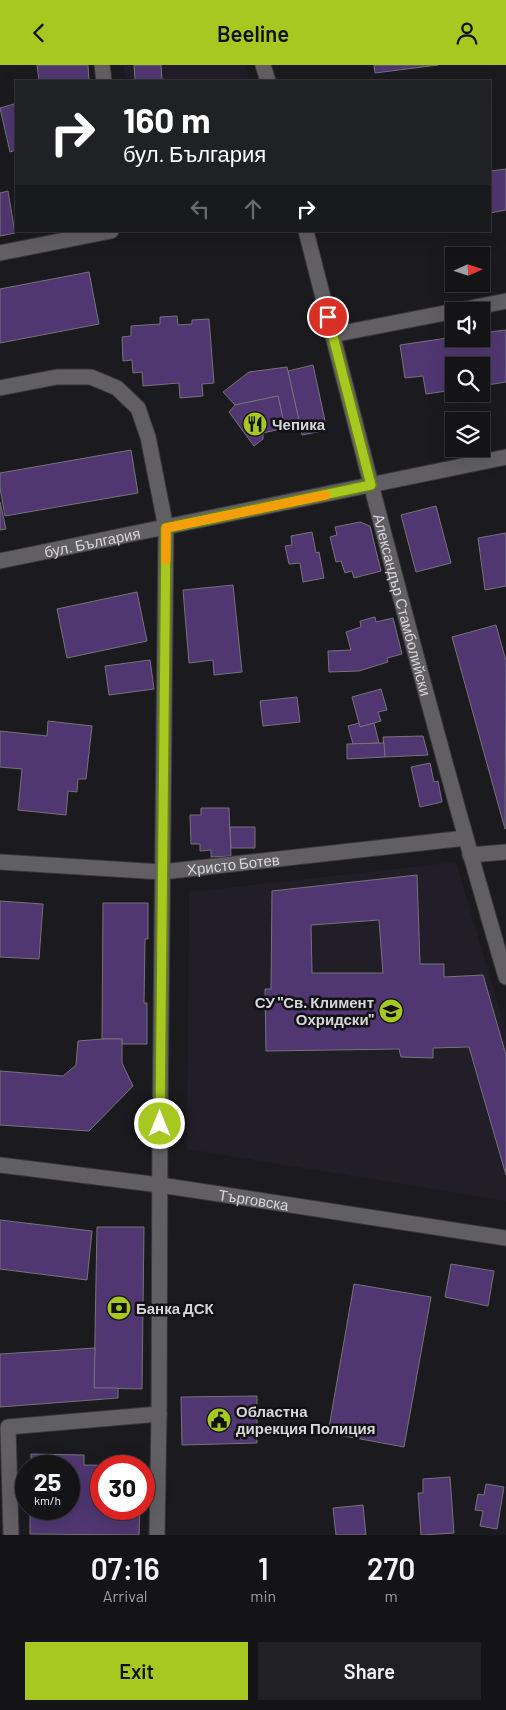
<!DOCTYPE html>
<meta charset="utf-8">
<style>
:root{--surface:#141416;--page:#212123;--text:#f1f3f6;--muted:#9d9ea1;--line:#333335;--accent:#a6c821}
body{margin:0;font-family:Barlow,sans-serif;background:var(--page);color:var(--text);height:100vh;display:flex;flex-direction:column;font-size:19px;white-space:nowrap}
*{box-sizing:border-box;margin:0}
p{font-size:16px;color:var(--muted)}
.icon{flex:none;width:28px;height:28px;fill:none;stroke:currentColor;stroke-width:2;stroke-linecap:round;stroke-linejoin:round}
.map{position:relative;height:1470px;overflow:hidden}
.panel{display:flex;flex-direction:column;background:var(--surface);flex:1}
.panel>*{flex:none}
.banner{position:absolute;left:15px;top:15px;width:476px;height:152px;border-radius:0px;box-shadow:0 5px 20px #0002,0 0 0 1px var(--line);background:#202124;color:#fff;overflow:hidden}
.needle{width:32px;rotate:87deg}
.controls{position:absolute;left:445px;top:182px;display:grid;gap:10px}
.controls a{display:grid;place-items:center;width:45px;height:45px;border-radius:0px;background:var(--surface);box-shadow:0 5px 20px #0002,0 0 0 1px var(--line);font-size:25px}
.speed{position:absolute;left:15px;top:1390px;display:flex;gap:10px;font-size:25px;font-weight:700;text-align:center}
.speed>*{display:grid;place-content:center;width:65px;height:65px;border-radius:50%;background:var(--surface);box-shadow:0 5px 20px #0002,0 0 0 1px var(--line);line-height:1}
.speed small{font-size:12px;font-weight:400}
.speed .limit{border:8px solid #d22;background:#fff;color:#111}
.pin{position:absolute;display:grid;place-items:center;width:42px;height:42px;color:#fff;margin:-21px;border:2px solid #fff;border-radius:50%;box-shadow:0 1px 5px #0007}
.me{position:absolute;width:55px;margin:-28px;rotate:0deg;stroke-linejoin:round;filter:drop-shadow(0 0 4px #0008)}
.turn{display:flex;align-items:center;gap:18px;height:105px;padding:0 25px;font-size:22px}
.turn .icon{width:65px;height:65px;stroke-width:2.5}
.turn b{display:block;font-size:35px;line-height:42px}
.lanes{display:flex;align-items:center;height:48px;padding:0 25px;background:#0003;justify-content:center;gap:25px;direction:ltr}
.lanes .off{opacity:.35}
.eta{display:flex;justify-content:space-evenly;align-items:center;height:85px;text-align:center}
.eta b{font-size:30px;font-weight:600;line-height:35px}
.action{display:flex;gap:10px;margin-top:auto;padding:10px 25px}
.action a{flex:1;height:58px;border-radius:0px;background:var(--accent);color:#111;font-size:20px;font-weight:600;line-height:58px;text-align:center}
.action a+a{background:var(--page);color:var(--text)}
header{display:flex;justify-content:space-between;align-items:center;height:65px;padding:0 25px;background:var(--accent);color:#111;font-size:22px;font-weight:600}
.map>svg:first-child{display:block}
.built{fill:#211e28}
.building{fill:#503771;stroke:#757378;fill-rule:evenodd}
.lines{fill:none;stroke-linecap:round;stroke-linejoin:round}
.minor-casing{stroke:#38373a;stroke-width:17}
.minor{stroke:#615f64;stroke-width:15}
.route-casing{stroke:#6c8215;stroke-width:12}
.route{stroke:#a6c821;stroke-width:9}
.slow{stroke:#f59e0b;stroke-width:9}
.labels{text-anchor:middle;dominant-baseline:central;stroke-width:5;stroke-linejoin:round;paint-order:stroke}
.poi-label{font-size:15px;font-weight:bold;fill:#d7d6d9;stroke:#121115;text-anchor:start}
.street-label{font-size:15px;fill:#d7d6d9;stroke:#121115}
</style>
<header><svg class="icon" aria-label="back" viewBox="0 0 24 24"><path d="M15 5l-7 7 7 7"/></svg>Beeline<svg class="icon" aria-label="person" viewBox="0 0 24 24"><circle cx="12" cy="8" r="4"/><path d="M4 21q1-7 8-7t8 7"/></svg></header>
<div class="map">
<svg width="506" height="1470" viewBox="0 0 506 1470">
<rect width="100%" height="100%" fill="#1b1a1e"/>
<!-- built -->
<g class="built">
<path d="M123,0H245L250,16H126Z"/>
<path d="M456,797L506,966V1136L187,1084L189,827Z"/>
</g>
<!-- building -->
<g class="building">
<path d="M37,0H88L89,16H39Z"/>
<path d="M134,0H161L162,15L135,16Z"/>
<path d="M374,0H438L375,8Z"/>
<path d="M14,39L16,50V85L10,87L0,43Z"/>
<path d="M506,104V145L490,148V106Z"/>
<path d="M8,126L15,168L0,171V128Z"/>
<path d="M89,207L99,259L0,278V224Z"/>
<path d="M177,251L178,260L192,259V255L209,254L214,318L202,319L203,331L180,333L179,318L143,321L142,307L133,308L132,295L123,296L122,272L131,271V261L160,259V252Z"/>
<path d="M506,265V317L481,321V301H454V325L426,329L423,311L405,313L400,280L454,272V274H481V268Z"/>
<path d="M313,300L327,365L302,370L288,306Z"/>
<path d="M287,302L300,360L285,363L278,331L235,340L223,327L249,307Z"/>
<path d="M278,331L285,363L263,368V374L254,381L229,347L235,340Z"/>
<path d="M131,385L138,428L5,451L0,423V408Z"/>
<path d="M0,437L6,464L0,465Z"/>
<path d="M436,441L451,498L416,507L401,450Z"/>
<path d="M360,457L370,461L381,506L354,513L352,506L345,508L341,496L336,497L330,472L337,470L335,462Z"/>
<path d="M312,467L316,488L319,487L324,513L303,517L300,498L289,499L285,481L292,480L291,471Z"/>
<path d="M506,468V521L485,525L478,473Z"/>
<path d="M233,520L242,607L214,610L213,595L189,598L183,525Z"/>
<path d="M137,527L147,576L67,593L57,544Z"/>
<path d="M375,552L376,557L393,553L402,589L387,593L388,597L359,606L329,607L328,586L351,585L346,567L361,562L360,556Z"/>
<path d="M496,560L506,596L505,764L452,572Z"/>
<path d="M150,595L154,624L109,630L105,601Z"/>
<path d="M381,624L387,645L378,647L381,656L360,662L352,632Z"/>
<path d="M297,632L300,657L263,661L260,636Z"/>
<path d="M48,656L92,661L86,714H78L77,727L68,726L66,750L18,745L22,704L0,702V666L47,671Z"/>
<path d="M359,658L360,662L374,658L379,678L353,679L348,661Z"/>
<path d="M423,671L428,690L385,692L383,672Z"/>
<path d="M384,678L385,692L347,694V679Z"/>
<path d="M430,698L434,717L438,716L442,737L420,742L411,702Z"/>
<path d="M201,743H229L231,791L211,792V785L200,786V779H191L190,750H201Z"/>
<path d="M230,762H255V783H231Z"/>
<path d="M417,810L420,899H444V912L483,910L506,990V1110L469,982L433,983V993L401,992L399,984L266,986L265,924H271L272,826ZM379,855L383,908H312L311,860Z"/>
<path d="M0,836L43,839L39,894L0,892Z"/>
<path d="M103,838H148V874H145L144,938H147V979H122V974H102Z"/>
<path d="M102,974H122V998L133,1021L89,1066L0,1060V1006L63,1011L76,1000L78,976Z"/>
<path d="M0,1155L92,1166L87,1215L0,1204Z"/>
<path d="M97,1162H144L142,1324L94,1323Z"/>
<path d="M451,1199L494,1206L488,1241L445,1232Z"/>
<path d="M354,1219L431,1232L404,1382L328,1368Z"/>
<path d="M95,1283L94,1323H118V1333L0,1342V1289Z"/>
<path d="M257,1331V1378L182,1380L181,1332Z"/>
<path d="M31,1389L84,1390V1400L140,1401H101V1444H140L139,1470L30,1469V1444H69V1401H31Z"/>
<path d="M450,1412L454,1468L421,1470L418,1428H423V1414Z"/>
<path d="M486,1419L504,1422L497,1464L480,1461L483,1446L475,1445L478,1429L484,1430Z"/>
<path d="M363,1440L366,1470H336L333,1443Z"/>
</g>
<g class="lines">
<defs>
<g id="minor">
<path d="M102,0L104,16"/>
<path d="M263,0L268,16"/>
<path id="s1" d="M306,166C370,416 433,665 506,912"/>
<path d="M0,188L111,166"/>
<path d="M332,270L506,236"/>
<path d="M0,323L57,312H91L117,323L138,343L148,372L166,463L160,1059L159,1349L157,1470"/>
<path id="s2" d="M0,496L506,392"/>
<path d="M470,790L506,787"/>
<path id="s3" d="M0,797L162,807L466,773"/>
<path id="s4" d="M0,1100L160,1120L506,1173"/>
<path d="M11,1470L8,1362L159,1349"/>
</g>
</defs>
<!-- minor casing -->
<use href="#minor" class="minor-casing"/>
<!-- minor -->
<use href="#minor" class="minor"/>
</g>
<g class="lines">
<defs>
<path id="route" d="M160,1059L166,463L371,420L328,252"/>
</defs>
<!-- route casing -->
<use href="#route" class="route-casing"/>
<!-- route -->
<use href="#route" class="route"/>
<!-- slow -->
<path class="slow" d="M166,495V463L326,430"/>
</g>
<!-- icons -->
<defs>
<symbol id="restaurant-disc" viewBox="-11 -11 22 22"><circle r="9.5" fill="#a6c821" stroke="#121115"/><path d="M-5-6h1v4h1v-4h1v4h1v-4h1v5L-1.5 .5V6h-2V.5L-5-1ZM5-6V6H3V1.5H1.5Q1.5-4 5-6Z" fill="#111"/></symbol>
<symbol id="school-disc" viewBox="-11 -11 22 22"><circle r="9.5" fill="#a6c821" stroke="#121115"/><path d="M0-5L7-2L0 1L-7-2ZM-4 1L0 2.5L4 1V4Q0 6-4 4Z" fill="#111"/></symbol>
<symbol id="bank-disc" viewBox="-11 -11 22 22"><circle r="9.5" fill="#a6c821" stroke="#121115"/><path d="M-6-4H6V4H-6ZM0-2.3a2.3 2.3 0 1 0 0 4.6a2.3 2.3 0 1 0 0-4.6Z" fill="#111"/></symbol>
<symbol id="civic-disc" viewBox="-11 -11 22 22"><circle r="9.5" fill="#a6c821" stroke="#121115"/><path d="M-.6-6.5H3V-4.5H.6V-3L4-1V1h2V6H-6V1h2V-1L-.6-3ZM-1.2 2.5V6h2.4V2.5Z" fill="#111"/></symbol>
</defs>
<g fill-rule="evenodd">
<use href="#restaurant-disc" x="241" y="345" width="28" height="28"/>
<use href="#school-disc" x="377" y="932" width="28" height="28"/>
<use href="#bank-disc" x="105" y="1229" width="28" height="28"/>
<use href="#civic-disc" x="205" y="1341" width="28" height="28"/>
</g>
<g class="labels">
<!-- poi labels -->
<g class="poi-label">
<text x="272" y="359">Чепика</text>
<text x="374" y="937" text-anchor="end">СУ "Св. Климент<tspan x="374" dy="17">Охридски"</tspan></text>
<text x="136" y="1243">Банка ДСК</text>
<text x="236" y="1346">Областна<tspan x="236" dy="17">дирекция Полиция</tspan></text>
</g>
<!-- street labels -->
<g class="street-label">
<text stroke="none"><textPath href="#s2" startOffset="94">бул. България</textPath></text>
<text stroke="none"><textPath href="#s1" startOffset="386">Александър Стамболийски</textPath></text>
<text stroke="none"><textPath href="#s3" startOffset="234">Христо Ботев</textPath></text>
<text stroke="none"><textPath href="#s4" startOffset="256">Търговска</textPath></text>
</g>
</g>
</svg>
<div class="controls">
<a><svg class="needle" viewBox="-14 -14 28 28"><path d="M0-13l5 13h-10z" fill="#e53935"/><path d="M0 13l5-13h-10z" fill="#9d9ea1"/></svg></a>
<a><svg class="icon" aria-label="sound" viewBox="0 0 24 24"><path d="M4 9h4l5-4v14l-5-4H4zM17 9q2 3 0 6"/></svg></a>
<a><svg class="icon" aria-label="search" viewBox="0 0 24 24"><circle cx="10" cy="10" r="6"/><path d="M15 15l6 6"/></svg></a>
<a><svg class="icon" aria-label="layers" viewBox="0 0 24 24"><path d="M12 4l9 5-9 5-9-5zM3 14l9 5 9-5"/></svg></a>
</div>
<div class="speed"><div>25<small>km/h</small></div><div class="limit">30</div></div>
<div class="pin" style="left:328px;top:252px;background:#d93025"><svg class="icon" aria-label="arrive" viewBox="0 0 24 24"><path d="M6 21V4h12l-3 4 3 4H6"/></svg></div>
<svg class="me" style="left:160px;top:1059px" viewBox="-20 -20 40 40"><circle r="17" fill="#a6c821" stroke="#fff" stroke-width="3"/><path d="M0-11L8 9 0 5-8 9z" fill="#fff"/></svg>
<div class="banner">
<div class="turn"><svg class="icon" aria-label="right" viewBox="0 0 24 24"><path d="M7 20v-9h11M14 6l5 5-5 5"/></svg><div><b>160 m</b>бул. България</div></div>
<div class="lanes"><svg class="icon off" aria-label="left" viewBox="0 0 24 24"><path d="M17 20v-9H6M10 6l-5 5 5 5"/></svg><svg class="icon off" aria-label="ahead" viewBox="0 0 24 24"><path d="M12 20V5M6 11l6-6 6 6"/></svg><svg class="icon" aria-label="right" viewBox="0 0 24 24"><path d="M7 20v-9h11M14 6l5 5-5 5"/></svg></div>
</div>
</div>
<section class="panel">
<div class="eta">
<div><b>07:16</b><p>Arrival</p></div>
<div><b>1</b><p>min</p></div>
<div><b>270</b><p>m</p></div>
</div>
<div class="action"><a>Exit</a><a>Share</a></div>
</section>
